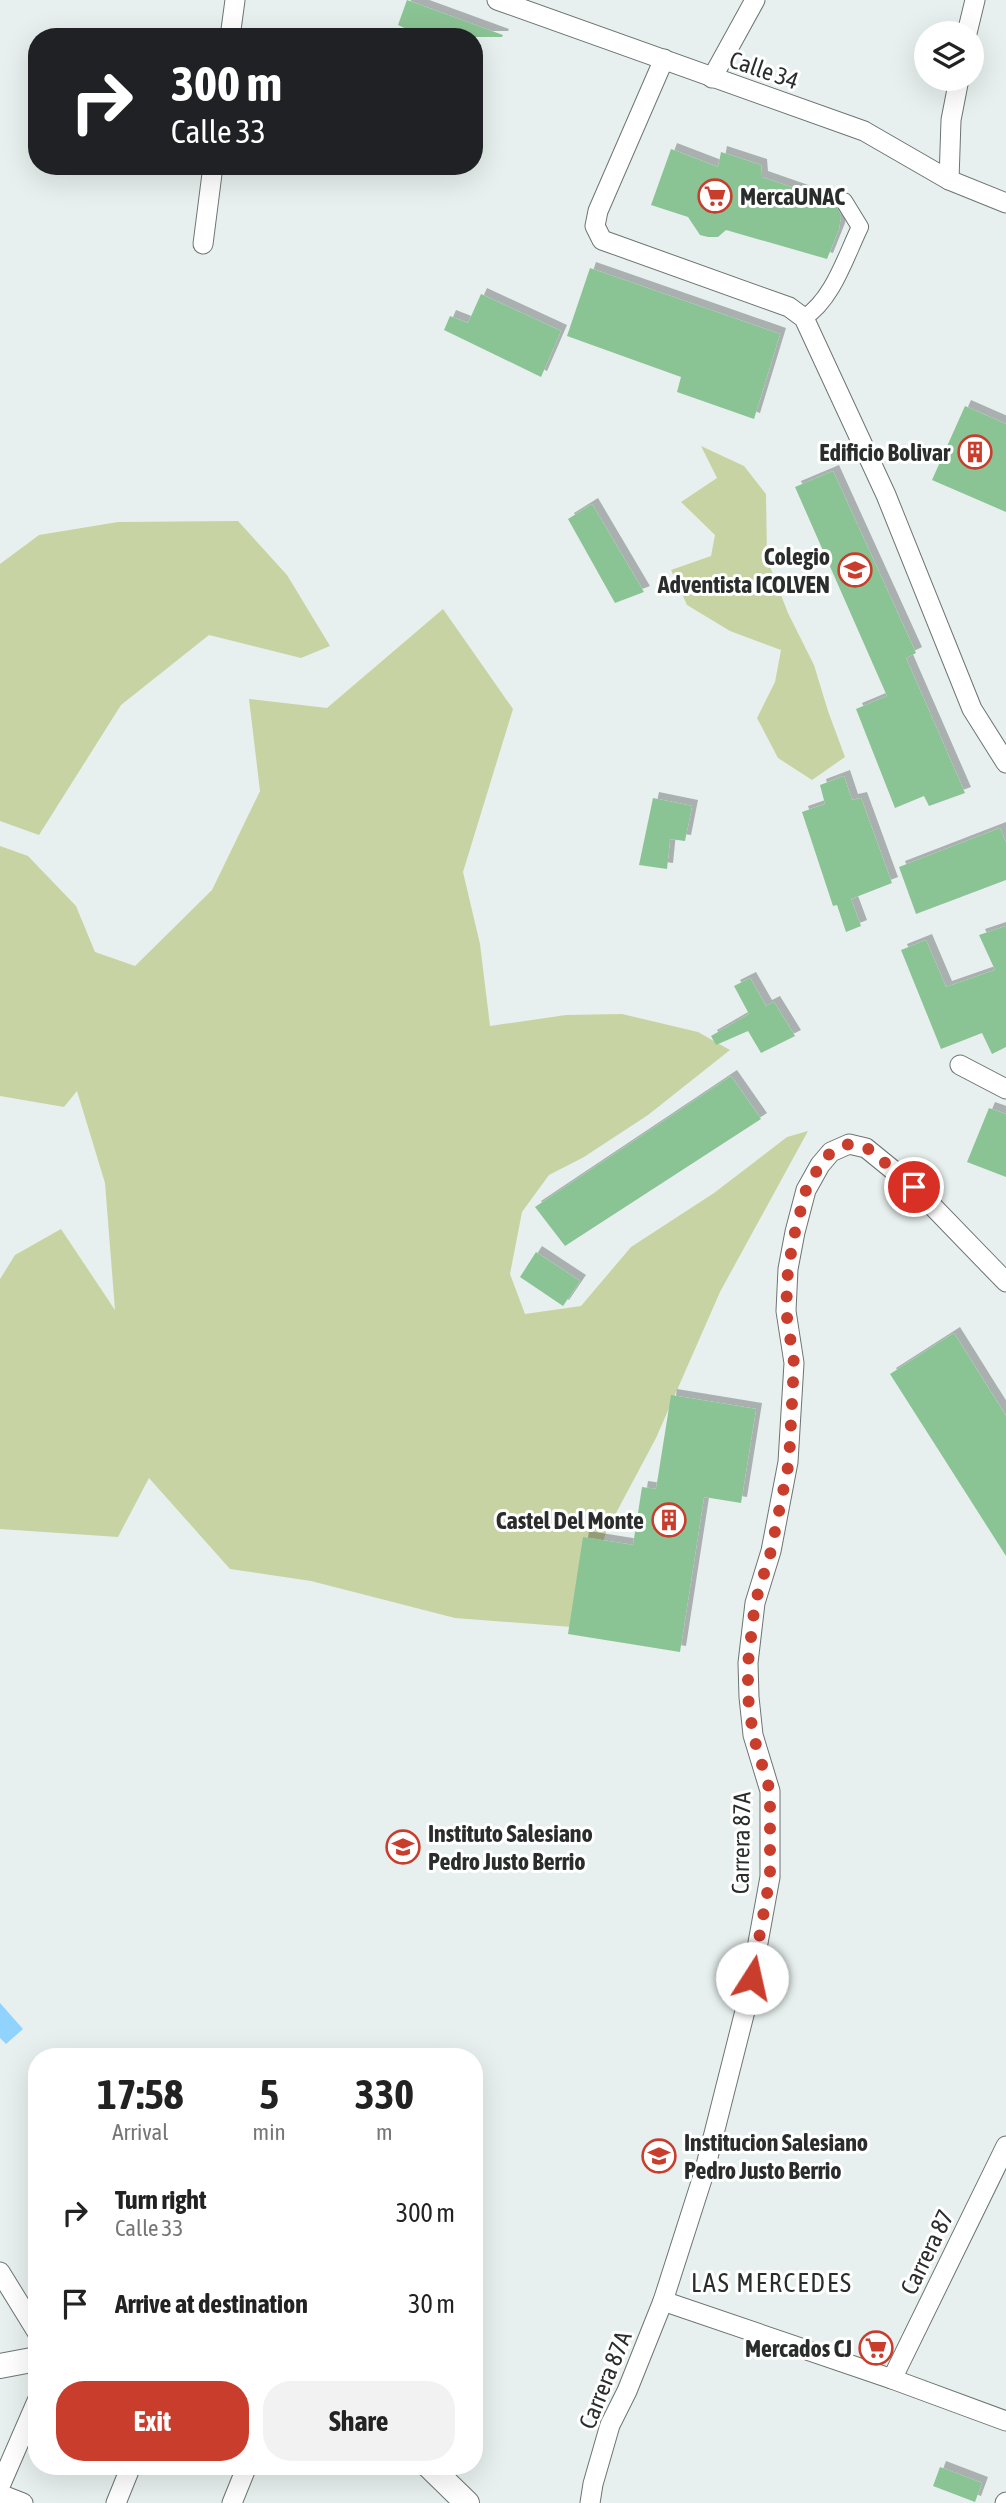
<!DOCTYPE html>
<style>
:root{--surface:#fff;--page:#f2f2f2;--text:#222;--muted:#767676;--accent:#c93d2d}
body{margin:0;font-family:"Asap Condensed",sans-serif;background:var(--page);color:var(--text);height:100vh;display:flex;flex-direction:column;font-size:26px;white-space:nowrap}
*{box-sizing:border-box;margin:0}
p{font-size:23px;color:var(--muted)}
.icon{flex:none;width:38px;height:38px;fill:none;stroke:currentColor;stroke-width:2;stroke-linecap:round;stroke-linejoin:round}
.map{position:relative;flex:1;overflow:hidden}
.drawer{position:absolute;left:28px;top:2048px;width:455px;height:427px;display:flex;flex-direction:column;background:var(--surface);border-radius:28px;box-shadow:0 7px 28px #0002}
.drawer>*{flex:none}
.top-card{position:absolute;left:28px;top:28px;width:455px;height:147px;border-radius:28px;box-shadow:0 7px 28px #0002;background:#202124;color:#fff;overflow:hidden}
.fabs{position:absolute;left:914px;top:21px;display:grid;gap:14px}
.fabs a{display:grid;place-items:center;width:70px;height:70px;border-radius:50%;background:var(--surface);box-shadow:0 7px 28px #0002;font-size:35px}
.pin{position:absolute;display:grid;place-items:center;width:60px;height:60px;color:#fff;margin:-30px;border:4px solid #fff;border-radius:50%;box-shadow:0 2px 7px #0007}
.me{position:absolute;width:77px;margin:-38px;rotate:10deg;stroke-linejoin:round;filter:drop-shadow(0 0 5px #0008)}
.turn{display:flex;align-items:center;gap:24px;height:147px;padding:0 28px;font-size:32px}
.turn .icon{width:91px;height:91px;stroke-width:2.5}
.turn b{display:block;font-size:49px;line-height:60px}
.eta{display:flex;justify-content:space-evenly;align-items:center;height:119px;text-align:center}
.eta b{font-size:42px;font-weight:700;line-height:49px}
.cta{display:flex;gap:14px;margin-top:auto;padding:14px 28px}
.cta a{flex:1;height:80px;border-radius:28px;background:var(--accent);color:#fff;font-size:28px;font-weight:700;line-height:80px;text-align:center}
.cta a+a{background:var(--page);color:var(--text)}
ul{padding:0;list-style:none}
li{display:flex;align-items:center;gap:21px;height:91px;padding:0 28px}
li div{flex:1}
li b{display:block;font-size:26px}
li em{font-style:normal}
.map>svg:first-child{display:block}
.green{fill:#c8d3a3}
.water{fill:#90d3fe}
.building{fill:#8bc494;filter:url(#shadow)}
.lines{fill:none;stroke-linecap:round;stroke-linejoin:round}
.pedestrian-casing{stroke:#6c7572;stroke-width:18}
.minor-casing{stroke:#6c7572;stroke-width:21}
.tertiary-casing{stroke:#6c7572;stroke-width:26}
.pedestrian{stroke:#fff;stroke-width:16}
.minor{stroke:#fff;stroke-width:19}
.tertiary{stroke:#fff;stroke-width:24}
.route{stroke:#c93d2d;stroke-width:12;stroke-dasharray:0 21.6}
.labels{text-anchor:middle;dominant-baseline:central;stroke-width:6;stroke-linejoin:round;paint-order:stroke}
.street-label{font-size:24px;fill:#2a2d2c;stroke:#fff}
.poi-label{font-size:24px;font-weight:bold;fill:#2a2d2c;stroke:#fff;text-anchor:end}
.neighbourhood-label{font-size:26px;letter-spacing:2px;fill:#2a2d2c;stroke:#fff}
</style>
<div class="map">
<svg width="1006" height="2503" viewBox="0 0 1006 2503">
<defs>
<filter id="shadow"><feDropShadow dx="6" dy="-6" stdDeviation="0" flood-color="#0004"/></filter>
</defs>
<rect width="100%" height="100%" fill="#e7f0ee"/>
<!-- green -->
<g class="green">
<path d="M701,446L744,466L766,494L767,559L788,613L814,665L828,711L845,757L812,780L778,758L757,718L775,682L781,650L730,631L687,605L671,570L711,556L715,535L681,502L717,478Z"/>
<path d="M238,521L287,575L330,646L301,658L209,635L121,705L39,835L0,821V564L39,535L118,522Z"/>
<path d="M443,609L513,709L463,872L480,944L490,1026L566,1015L622,1014L698,1032L730,1050L648,1115L584,1157L549,1175L522,1212L510,1274L525,1314L581,1306L631,1247L714,1193L787,1137L808,1131L720,1292L656,1438L607,1530L572,1627L455,1618L311,1581L230,1569L149,1478L118,1537L0,1529V1279L15,1255L61,1229L115,1310L105,1183L77,1091L64,1107L0,1096V846L28,856L76,906L95,952L135,966L212,890L260,791L249,699L327,708Z"/>
</g>
<!-- water -->
<path class="water" d="M0,2003L23,2029L6,2044L0,2038Z"/>
<!-- building -->
<g class="building">
<path d="M407,0L503,35L502,37H424L398,25Z"/>
<path d="M671,149L718,167L721,152L761,165L762,177L834,202L841,215L839,229L827,259L726,230L718,237H708L700,235L688,217L651,205Z"/>
<path d="M590,268L780,334L754,419L677,392L681,377L567,336Z"/>
<path d="M481,294L561,331L541,377L444,330L450,316L468,323Z"/>
<path d="M965,406L1006,424V512L932,480Z"/>
<path d="M833,471L916,653L906,658L965,793L929,806L924,796L895,808L856,709L887,696L795,487Z"/>
<path d="M592,504L644,592L615,603L568,519Z"/>
<path d="M844,776L852,800L861,798L892,883L851,899L861,926L846,932L837,905L833,906L802,812L825,804L820,785Z"/>
<path d="M653,798L692,806L685,841L670,839L667,869L639,865Z"/>
<path d="M1000,828L1006,843V880L916,914L899,867Z"/>
<path d="M1006,926V1047L992,1054L982,1033L941,1049L901,950L926,940L946,987L995,970L979,935Z"/>
<path d="M750,978L766,1006L774,1002L795,1036L761,1053L748,1031L716,1045L711,1036L749,1014L734,986Z"/>
<path d="M731,1076L761,1119L565,1246L535,1207Z"/>
<path d="M989,1108L1006,1114V1177L967,1162Z"/>
<path d="M536,1252L580,1281L563,1306L520,1277Z"/>
<path d="M954,1333L1006,1416V1556L890,1374Z"/>
<path d="M671,1395L756,1409L741,1503L704,1497L680,1652L568,1634L583,1537L633,1545L642,1487L656,1489Z"/>
<path d="M940,2467L982,2483L975,2502L933,2486Z"/>
</g>
<g class="lines">
<defs>
<path id="pedestrian" d="M804,318C833,299 845,258 860,227L844,201"/>
<g id="minor">
<path d="M497,0L864,131L949,180L1006,203"/>
<path d="M967,33L975,0"/>
<path d="M230,37L235,0"/>
<path d="M664,59L598,211L595,226L602,240L789,307L804,318L886,495L972,709L1006,763"/>
<path d="M712,78L755,0"/>
<path d="M949,180L951,120L959,79"/>
<path d="M203,244L213,166"/>
<path d="M960,1065L1006,1089"/>
<path d="M0,2272L37,2332"/>
<path d="M663,2301L892,2379L1006,2421"/>
<path d="M892,2379L1006,2146"/>
<path d="M0,2486L37,2401"/>
<path d="M0,2494L23,2503"/>
<path d="M116,2503L131,2466"/>
<path d="M232,2503L247,2466"/>
<path d="M590,2503L593,2484L610,2425L627,2391L663,2301L704,2173L747,2003L770,1877V1791L753,1735L749,1697L748,1663L755,1603L771,1551L788,1462L794,1363L786,1311L788,1269L795,1232L806,1190L820,1165L831,1152L849,1144L866,1148L914,1187L1006,1282"/>
<path d="M1005,2503L1006,2502"/>
</g>
<g id="tertiary">
<path d="M0,2366L37,2359"/>
<path d="M429,2466L467,2503"/>
</g>
</defs>
<!-- pedestrian casing -->
<use href="#pedestrian" class="pedestrian-casing"/>
<!-- minor casing -->
<use href="#minor" class="minor-casing"/>
<!-- tertiary casing -->
<use href="#tertiary" class="tertiary-casing"/>
<!-- pedestrian -->
<use href="#pedestrian" class="pedestrian"/>
<!-- minor -->
<use href="#minor" class="minor"/>
<!-- tertiary -->
<use href="#tertiary" class="tertiary"/>
</g>
<g class="lines">
<!-- route -->
<path class="route" d="M752,1978L770,1877V1791L753,1735L748,1697V1663L755,1603L771,1551L789,1462L794,1363L786,1311L788,1269L795,1232L806,1190L820,1165L831,1152L849,1144L866,1147L914,1187"/>
</g>
<!-- icons -->
<defs>
<symbol id="supermarket-ring" viewBox="-11 -11 22 22"><circle r="9.5" fill="#fff" stroke="#c93d2d" stroke-width="1.5"/><path d="M-6-5.5h2.5l.6 2H6L4.5 2H-2.5L-4.4-4H-6ZM-1.5 3.2a1.3 1.3 0 1 0 .1 0ZM3 3.2a1.3 1.3 0 1 0 .1 0Z" fill="#c93d2d"/></symbol>
<symbol id="building-ring" viewBox="-11 -11 22 22"><circle r="9.5" fill="#fff" stroke="#c93d2d" stroke-width="1.5"/><path d="M-4-6H4V6H1V3H-1V6H-4ZM-2.5-4.3h1.7v1.8h-1.7ZM.8-4.3h1.7v1.8H.8ZM-2.5-1h1.7V.8h-1.7ZM.8-1h1.7V.8H.8Z" fill="#c93d2d"/></symbol>
<symbol id="university-ring" viewBox="-11 -11 22 22"><circle r="9.5" fill="#fff" stroke="#c93d2d" stroke-width="1.5"/><path d="M0-5L7-2L0 1L-7-2ZM-4 1L0 2.5L4 1V4Q0 6-4 4Z" fill="#c93d2d"/></symbol>
<symbol id="school-ring" viewBox="-11 -11 22 22"><circle r="9.5" fill="#fff" stroke="#c93d2d" stroke-width="1.5"/><path d="M0-5L7-2L0 1L-7-2ZM-4 1L0 2.5L4 1V4Q0 6-4 4Z" fill="#c93d2d"/></symbol>
</defs>
<g fill-rule="evenodd">
<use href="#supermarket-ring" x="696" y="177" width="38" height="38"/>
<use href="#building-ring" x="956" y="433" width="38" height="38"/>
<use href="#university-ring" x="836" y="551" width="38" height="38"/>
<use href="#building-ring" x="650" y="1501" width="38" height="38"/>
<use href="#school-ring" x="384" y="1828" width="38" height="38"/>
<use href="#school-ring" x="640" y="2137" width="38" height="38"/>
<use href="#supermarket-ring" x="857" y="2329" width="38" height="38"/>
</g>
<g class="labels">
<!-- street labels -->
<g class="street-label">
<text transform="translate(764 70) rotate(19)">Calle 34</text>
<text transform="translate(741 1843) rotate(-89)">Carrera 87A</text>
<text transform="translate(927 2252) rotate(-64)">Carrera 87</text>
<text transform="translate(605 2380) rotate(-68)">Carrera 87A</text>
</g>
<!-- poi labels -->
<g class="poi-label">
<text x="740" y="196" text-anchor="start">MercaUNAC</text>
<text x="950" y="452">Edificio Bolivar</text>
<text x="830" y="556">Colegio<tspan x="830" dy="28">Adventista ICOLVEN</tspan></text>
<text x="644" y="1520">Castel Del Monte</text>
<text x="428" y="1833" text-anchor="start">Instituto Salesiano<tspan x="428" dy="28">Pedro Justo Berrio</tspan></text>
<text x="684" y="2142" text-anchor="start">Institucion Salesiano<tspan x="684" dy="28">Pedro Justo Berrio</tspan></text>
<text x="852" y="2348">Mercados CJ</text>
</g>
<!-- neighbourhood labels -->
<g class="neighbourhood-label">
<text x="772" y="2283">LAS MERCEDES</text>
</g>
</g>
</svg>
<div class="fabs">
<a><svg class="icon" aria-label="layers" viewBox="0 0 24 24"><path d="M12 4l9 5-9 5-9-5zM3 14l9 5 9-5"/></svg></a>
</div>
<div class="pin" style="left:914px;top:1187px;background:#d93025"><svg class="icon" aria-label="arrive" viewBox="0 0 24 24"><path d="M6 21V4h12l-3 4 3 4H6"/></svg></div>
<svg class="me" style="left:752px;top:1978px" viewBox="-20 -20 40 40"><circle r="19" fill="#fff"/><path d="M0-13L10 11 0 6-10 11z" fill="#c93d2d"/></svg>
<div class="top-card">
<div class="turn"><svg class="icon" aria-label="right" viewBox="0 0 24 24"><path d="M7 20v-9h11M14 6l5 5-5 5"/></svg><div><b>300 m</b>Calle 33</div></div>
</div>
<section class="drawer">
<div class="eta">
<div><b>17:58</b><p>Arrival</p></div>
<div><b>5</b><p>min</p></div>
<div><b>330</b><p>m</p></div>
</div>
<ul>
<li><svg class="icon" aria-label="right" viewBox="0 0 24 24"><path d="M7 20v-9h11M14 6l5 5-5 5"/></svg><div><b>Turn right</b><p>Calle 33</p></div><em>300 m</em></li>
<li><svg class="icon" aria-label="arrive" viewBox="0 0 24 24"><path d="M6 21V4h12l-3 4 3 4H6"/></svg><div><b>Arrive at destination</b></div><em>30 m</em></li>
</ul>
<div class="cta"><a>Exit</a><a>Share</a></div>
</section>
</div>
